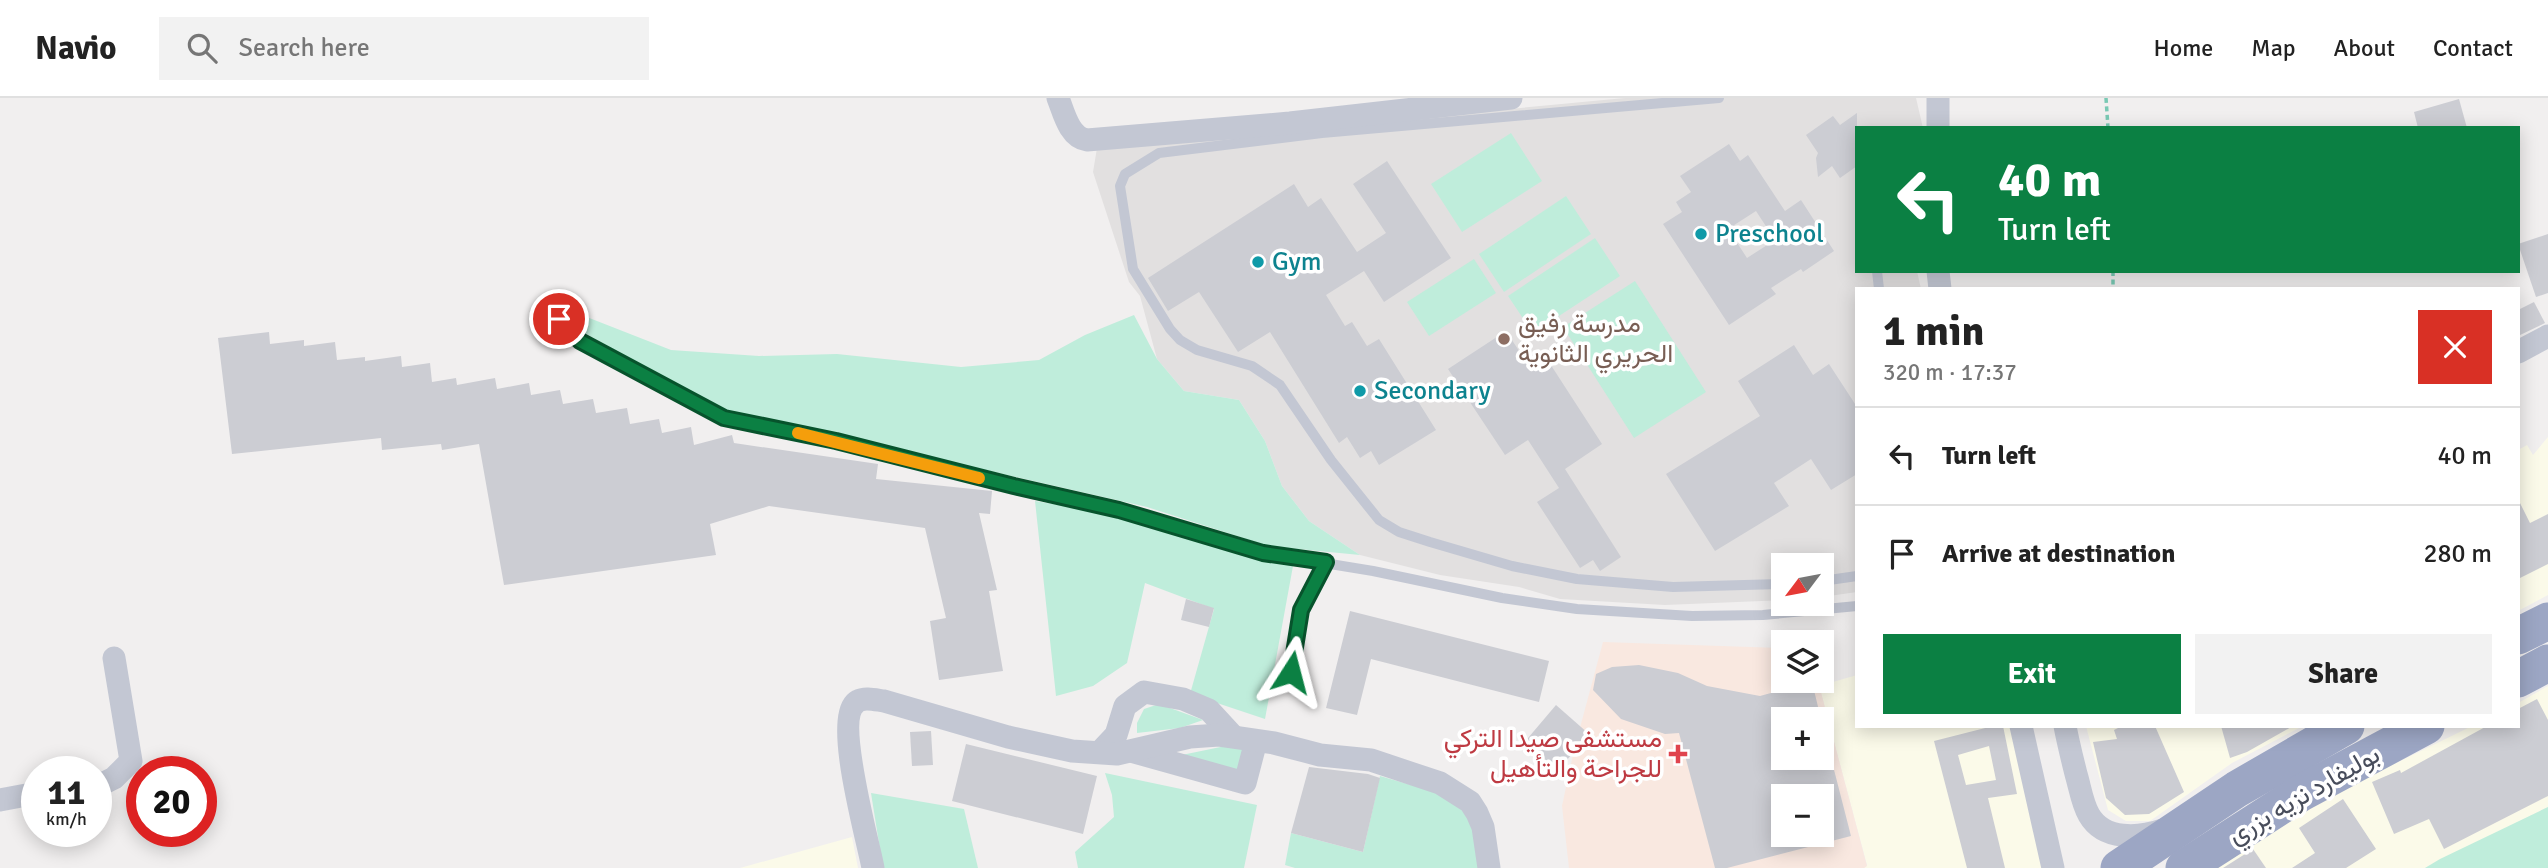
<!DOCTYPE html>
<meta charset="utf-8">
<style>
:root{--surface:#fff;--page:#f2f2f2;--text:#222;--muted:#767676;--line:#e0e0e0;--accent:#0b8043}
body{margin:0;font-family:Signika,Vazirmatn,sans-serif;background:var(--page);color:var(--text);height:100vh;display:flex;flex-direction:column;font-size:26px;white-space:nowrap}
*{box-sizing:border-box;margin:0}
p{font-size:23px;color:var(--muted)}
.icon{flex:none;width:38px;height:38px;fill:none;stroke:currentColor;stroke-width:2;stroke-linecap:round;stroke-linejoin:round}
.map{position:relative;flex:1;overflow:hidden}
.details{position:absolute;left:1855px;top:189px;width:665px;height:441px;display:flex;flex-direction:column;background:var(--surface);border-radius:0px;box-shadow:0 4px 18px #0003}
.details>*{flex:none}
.banner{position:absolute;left:1855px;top:28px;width:665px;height:147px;border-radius:0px;box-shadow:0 4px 18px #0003;background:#0b8043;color:#fff;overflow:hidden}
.needle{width:46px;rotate:238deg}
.buttons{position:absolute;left:1771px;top:455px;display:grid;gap:14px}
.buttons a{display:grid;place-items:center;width:63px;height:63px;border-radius:0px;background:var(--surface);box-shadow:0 4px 18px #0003;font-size:35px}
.speed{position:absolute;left:21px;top:658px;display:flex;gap:14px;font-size:35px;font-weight:700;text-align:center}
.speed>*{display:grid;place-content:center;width:91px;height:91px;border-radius:50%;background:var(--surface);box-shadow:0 4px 18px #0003;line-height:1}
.speed small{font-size:18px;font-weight:400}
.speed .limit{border:10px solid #d22;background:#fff;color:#111}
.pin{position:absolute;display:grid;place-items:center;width:60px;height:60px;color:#fff;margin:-30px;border:4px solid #fff;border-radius:50%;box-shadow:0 2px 7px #0007}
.me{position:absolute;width:77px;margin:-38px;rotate:9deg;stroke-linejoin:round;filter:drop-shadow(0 0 5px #0008)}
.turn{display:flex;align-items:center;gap:24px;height:147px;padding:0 28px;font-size:32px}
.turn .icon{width:91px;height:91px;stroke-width:2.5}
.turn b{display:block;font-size:49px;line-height:60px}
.round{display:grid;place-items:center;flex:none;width:74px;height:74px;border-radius:0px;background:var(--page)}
.overview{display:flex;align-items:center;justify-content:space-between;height:119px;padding:0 28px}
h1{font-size:42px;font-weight:700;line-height:52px}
.cta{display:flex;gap:14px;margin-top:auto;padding:14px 28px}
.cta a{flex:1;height:80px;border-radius:0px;background:var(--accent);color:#fff;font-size:28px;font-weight:700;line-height:80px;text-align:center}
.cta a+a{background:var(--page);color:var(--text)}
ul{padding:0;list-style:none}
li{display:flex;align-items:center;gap:21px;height:98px;padding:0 28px;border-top:2px solid var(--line)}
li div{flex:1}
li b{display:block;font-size:26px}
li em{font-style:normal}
header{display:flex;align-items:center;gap:42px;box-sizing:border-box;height:98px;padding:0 35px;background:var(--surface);border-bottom:2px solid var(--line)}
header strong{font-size:33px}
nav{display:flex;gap:38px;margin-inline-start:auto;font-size:24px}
.search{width:490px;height:63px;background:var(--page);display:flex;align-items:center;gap:18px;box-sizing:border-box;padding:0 24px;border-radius:0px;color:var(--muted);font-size:26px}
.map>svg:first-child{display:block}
.commercial{fill:#fbfae9}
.education{fill:#e2e0e0}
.medical{fill:#f9e8e0;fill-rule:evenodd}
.green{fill:#bfeddb}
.building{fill:#cccdd3;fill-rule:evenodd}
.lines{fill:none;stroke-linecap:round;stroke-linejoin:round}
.path{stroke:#79c9b4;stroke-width:3.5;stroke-dasharray:5 3.5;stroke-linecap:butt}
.service{stroke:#c3c7d3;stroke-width:10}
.minor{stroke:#c3c7d3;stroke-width:23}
.trunk{stroke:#9ca6c4;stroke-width:37}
.route-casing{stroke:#07532c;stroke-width:18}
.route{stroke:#0b8043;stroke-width:12}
.slow{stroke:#f59e0b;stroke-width:12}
.culture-dot{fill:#0f9aa8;stroke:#fff;stroke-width:2.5}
.education-dot{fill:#8d6e63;stroke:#fff;stroke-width:2.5}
.health-dot{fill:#e0444e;stroke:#fff;stroke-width:2.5}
.labels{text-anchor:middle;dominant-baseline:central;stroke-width:7;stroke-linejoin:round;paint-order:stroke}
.culture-label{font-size:26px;fill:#0d838f;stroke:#fff;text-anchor:start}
.education-label{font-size:26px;fill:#785e54;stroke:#fff;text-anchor:start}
.health-label{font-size:26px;fill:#be3a42;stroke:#fff;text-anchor:end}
.street-label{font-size:26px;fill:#484d5b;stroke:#fff}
</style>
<header>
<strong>Navio</strong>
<div class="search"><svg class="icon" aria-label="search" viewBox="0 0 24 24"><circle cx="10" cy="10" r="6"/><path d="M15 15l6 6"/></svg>Search here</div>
<nav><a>Home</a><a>Map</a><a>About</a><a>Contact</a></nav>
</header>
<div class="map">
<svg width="2548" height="770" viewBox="0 0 2548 770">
<rect width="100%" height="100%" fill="#f1efef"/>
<!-- commercial -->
<g class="commercial">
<path d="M2548,339V497L2518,513V352L2527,347L2533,357Z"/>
<path d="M1857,577V628H2017L2042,770H1864L1867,767L1819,588Z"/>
<path d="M2548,588V709L2425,770H2215L2337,694L2472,628H2518V605Z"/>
<path d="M2086,628H2303L2232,665L2150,723H2126L2108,712Z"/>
<path d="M852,739L858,770H740Z"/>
</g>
<!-- education -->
<path class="education" d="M1625,0H1916L1923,30H1857V173H1917L1921,191H1857V494L1822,499V467H1783V502L1665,507L1560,501L1519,489L1440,477L1360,457L1309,423L1282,388L1265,343L1239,302L1184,293L1157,261L1140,198L1129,184L1093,74L1097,50Z"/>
<!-- medical -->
<path class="medical" d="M1603,544L1783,550V583H1818L1867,768L1864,770H1569L1562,708L1574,652ZM1783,621H1822V660H1783ZM1783,698H1822V737H1783Z"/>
<!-- green -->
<g class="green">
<path d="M1511,35L1542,83L1462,134L1431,86Z"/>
<path d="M1566,98L1591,136L1504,194L1479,156Z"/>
<path d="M1595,140L1620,178L1533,235L1508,198Z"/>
<path d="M1474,161L1496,195L1429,238L1407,204Z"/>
<path d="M1635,183L1706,294L1634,340L1563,229Z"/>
<path d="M574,214L671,252L759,258L837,256L961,269L1039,262L1085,237L1134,217L1157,261L1184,293L1239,302L1265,343L1282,388L1309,423L1360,457L1268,448L1147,409L723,312L583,234Z"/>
<path d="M1035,403L1131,419L1293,468L1265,621L1190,596L1214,511L1145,485L1127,565L1093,588L1056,598Z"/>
<path d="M1159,606L1203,622L1180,630L1137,635V625L1144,611Z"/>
<path d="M1240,645L1243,646L1240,673L1172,659Z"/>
<path d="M1105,675L1257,707L1244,770H1078L1075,754L1114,719L1112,697Z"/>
<path d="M1380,678L1449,698L1476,728L1482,770H1295L1285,767L1291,735L1363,754Z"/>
<path d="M871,695L964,711L978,770H883Z"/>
<path d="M2548,709V770H2425L2440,761Z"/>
</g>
<!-- building -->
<g class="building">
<path d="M2459,1L2467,30H2418L2414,14Z"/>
<path d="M1857,15V68L1840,80L1832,68L1818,79L1816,60L1818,55L1806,37L1833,18L1840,27Z"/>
<path d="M1729,46L1740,63L1748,57L1785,113L1801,102L1834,153L1803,174L1801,171L1771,190L1776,196L1729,227L1663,126L1682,114L1676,104L1691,94L1680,78ZM1756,113L1775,142L1747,160L1728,131Z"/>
<path d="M1387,63L1451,160L1384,204L1364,173L1326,197L1345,228L1352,224L1367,248L1379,241L1436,332L1379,367L1371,353L1360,360L1347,339L1339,345L1270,234L1238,254L1199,194L1168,213L1148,180L1294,86L1308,109L1321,100L1357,154L1386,135L1353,86Z"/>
<path d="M2548,136V195L2536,199L2518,146Z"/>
<path d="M2534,204L2545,225L2518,238V212Z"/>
<path d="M1506,233L1529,268L1545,258L1602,346L1565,371L1621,459L1600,473L1593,462L1580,470L1537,404L1559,390L1528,342L1505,357L1448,271Z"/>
<path d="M269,234L270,246L304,242V248L335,244L337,262L365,259V263L401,258L402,269L430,265L432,284L456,280L457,287L495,280L497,291L529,285L531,297L560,292L563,306L593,301L596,315L627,310L630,326L659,321L662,335L691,329L694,347L732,337L734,345L878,366L876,381L992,393L990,416L979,415L997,492L989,493L1003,573L939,582L930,523L946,520L925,430L769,408L710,426L716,457L504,487L479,346L442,352L441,346L382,352L381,340L232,356L218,240Z"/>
<path d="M1794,247L1813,277L1829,266L1857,309V376L1831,392L1811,361L1774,385L1789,408L1715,453L1666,376L1760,318L1738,283Z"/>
<path d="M2518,401L2530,425L2548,416V466L2518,481Z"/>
<path d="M1186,501L1214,510L1209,529L1181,522Z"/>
<path d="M1350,513L1549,563L1539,604L1371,561L1357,617L1326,610Z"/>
<path d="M1639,567L1678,575L1707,588L1760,598L1812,584L1821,621H1783V660H1831L1851,738L1727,770H1715L1679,635L1665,636L1621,621L1593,592L1596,576L1612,569ZM1783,698H1822V737H1783Z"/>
<path d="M2537,601L2548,622V698L2444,751L2429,721L2394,736L2372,684L2400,672L2401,675L2487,628H2518V611Z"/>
<path d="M1556,607L1589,636L1555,676L1522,647Z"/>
<path d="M1993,628H2003L2017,696L1988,700L2005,770H1967L1934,643ZM1989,648L1996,682L1966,687L1958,657Z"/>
<path d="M2122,628H2155L2184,694L2149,716L2125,717L2106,700L2093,644L2117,641L2114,632Z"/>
<path d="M2221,628H2293L2247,654L2230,660Z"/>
<path d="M931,633L933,667L912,668L910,634Z"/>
<path d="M966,646L1097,678L1083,736L952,703Z"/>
<path d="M1309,669L1368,676L1380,680L1363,754L1291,735Z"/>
<path d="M2343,701L2376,751L2346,770H2292L2315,755L2299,730Z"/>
<path d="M2253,751L2266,770H2223Z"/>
</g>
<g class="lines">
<!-- path -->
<g class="path">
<path d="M2106,0L2108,30"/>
<path d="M2113,173V191"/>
</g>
<!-- service -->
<g class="service">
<path d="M1719,0L1322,35L1159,55L1125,76L1120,88L1133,171L1170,231L1180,242L1197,252L1252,268L1280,287L1331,362L1379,422L1399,434L1430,444L1512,468L1577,481L1673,489L1783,486"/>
<path d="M1877,173L1879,191"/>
<path d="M555,214L566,230L580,242L724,320L836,343L1014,388L1119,412L1263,455L1373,473L1502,500L1577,511L1692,518L1763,517L1857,508"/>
<path d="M1822,483L1857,478"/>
<path d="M1291,574L1301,512L1326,464"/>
</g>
<!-- minor -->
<g class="minor">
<path d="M1058,0C1064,15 1069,39 1087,42L1290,25L1511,0"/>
<path d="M1938,0V30"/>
<path d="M1938,173L1940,191"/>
<path d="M2518,254L2548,238"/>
<path d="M2021,628L2053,770"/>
<path d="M2065,628C2068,644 2072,660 2076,676C2080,689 2082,705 2089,717C2104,743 2139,740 2163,732"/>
<path d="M1100,654L1116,637L1125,608L1144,594L1183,601L1209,612L1232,637"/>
<path d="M1134,654L1245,685L1256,643"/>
<path d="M96,689L114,680L131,663L114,560"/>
<path d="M0,702L37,695"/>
<path d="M873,770C868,742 832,617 858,603C865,599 876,602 884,603L1008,639L1072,653L1117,656L1190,639L1219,637L1274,645L1320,657L1371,662L1440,685L1470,704L1477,715L1483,729L1489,770"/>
</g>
<!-- trunk -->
<g class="trunk">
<path d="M2518,538L2548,523"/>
<path d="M2518,581L2548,565"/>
<path d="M2119,770L2237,691L2346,628"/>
<path d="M2184,770L2301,695L2426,628"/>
</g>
</g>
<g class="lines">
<defs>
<path id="route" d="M559,221L580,243L724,320L836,343L1014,388L1119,412L1263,455L1326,464L1301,512L1291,574"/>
</defs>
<!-- route casing -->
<use href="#route" class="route-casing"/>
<!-- route -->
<use href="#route" class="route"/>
<!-- slow -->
<path class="slow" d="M798,335L979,380"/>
</g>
<!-- markers -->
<g class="culture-dot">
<circle cx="1701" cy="136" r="7"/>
<circle cx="1258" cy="164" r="7"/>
<circle cx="1360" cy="293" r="7"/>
</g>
<circle class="education-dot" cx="1504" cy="241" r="7"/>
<path class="health-dot" d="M1674.5 645.5h7v7h7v7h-7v7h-7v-7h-7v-7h7z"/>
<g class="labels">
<!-- culture labels -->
<g class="culture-label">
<text x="1715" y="136">Preschool</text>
<text x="1272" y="164">Gym</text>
<text x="1374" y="293">Secondary</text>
</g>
<!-- education labels -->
<g class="education-label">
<text x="1518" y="226">مدرسة رفيق<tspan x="1518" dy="30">الحريري الثانوية</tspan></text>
</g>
<!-- health labels -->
<g class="health-label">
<text x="1662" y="641">مستشفى صيدا التركي<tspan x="1662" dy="30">للجراحة والتأهيل</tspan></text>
</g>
<!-- street labels -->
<g class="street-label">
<text transform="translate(2304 697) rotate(-30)">بوليفارد نزيه بزري</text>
</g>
</g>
</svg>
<div class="buttons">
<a><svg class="needle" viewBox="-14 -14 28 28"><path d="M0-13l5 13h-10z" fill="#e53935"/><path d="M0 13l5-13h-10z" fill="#767676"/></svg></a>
<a><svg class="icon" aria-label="layers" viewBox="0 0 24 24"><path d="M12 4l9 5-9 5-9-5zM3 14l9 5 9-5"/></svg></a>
<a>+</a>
<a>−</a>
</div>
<div class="speed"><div>11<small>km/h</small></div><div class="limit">20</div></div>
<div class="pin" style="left:559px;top:221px;background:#d93025"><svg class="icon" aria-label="arrive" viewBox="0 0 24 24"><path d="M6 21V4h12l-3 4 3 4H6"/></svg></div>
<svg class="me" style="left:1291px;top:574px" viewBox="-20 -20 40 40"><path d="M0-17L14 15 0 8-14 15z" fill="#0b8043" stroke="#fff" stroke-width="4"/></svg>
<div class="banner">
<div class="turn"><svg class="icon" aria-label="left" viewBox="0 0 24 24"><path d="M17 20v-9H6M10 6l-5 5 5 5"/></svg><div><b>40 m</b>Turn left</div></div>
</div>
<section class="details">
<div class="overview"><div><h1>1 min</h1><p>320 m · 17:37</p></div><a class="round" style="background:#d93025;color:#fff"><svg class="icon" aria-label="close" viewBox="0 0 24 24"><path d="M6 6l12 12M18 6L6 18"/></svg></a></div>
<ul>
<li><svg class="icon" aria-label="left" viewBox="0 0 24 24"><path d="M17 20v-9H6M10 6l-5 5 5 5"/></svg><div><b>Turn left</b></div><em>40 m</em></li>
<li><svg class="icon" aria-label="arrive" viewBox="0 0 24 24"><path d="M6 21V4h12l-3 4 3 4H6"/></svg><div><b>Arrive at destination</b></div><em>280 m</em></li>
</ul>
<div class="cta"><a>Exit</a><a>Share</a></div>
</section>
</div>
